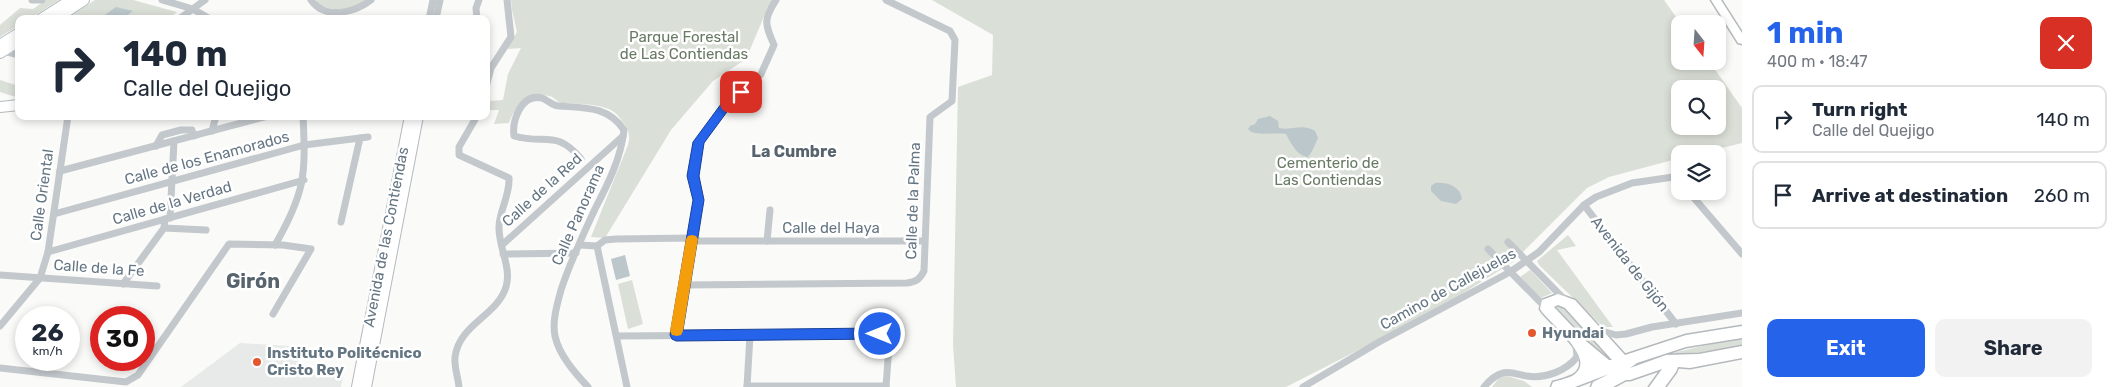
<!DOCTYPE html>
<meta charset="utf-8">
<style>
:root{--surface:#fff;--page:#f2f2f3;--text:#1f2937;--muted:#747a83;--line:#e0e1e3;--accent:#2563eb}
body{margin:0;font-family:Rubik,sans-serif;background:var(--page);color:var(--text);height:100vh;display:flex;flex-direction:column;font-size:19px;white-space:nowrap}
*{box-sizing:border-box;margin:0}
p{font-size:16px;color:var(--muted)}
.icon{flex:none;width:28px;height:28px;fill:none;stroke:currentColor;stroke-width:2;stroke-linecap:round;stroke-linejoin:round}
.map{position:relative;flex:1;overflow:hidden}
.sheet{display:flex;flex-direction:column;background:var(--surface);width:375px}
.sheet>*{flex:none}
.hud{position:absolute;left:15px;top:15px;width:475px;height:105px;border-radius:10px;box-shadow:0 2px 8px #0003;background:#fff;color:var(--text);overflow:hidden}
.needle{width:32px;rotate:163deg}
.controls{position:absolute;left:1671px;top:15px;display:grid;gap:10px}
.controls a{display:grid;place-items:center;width:55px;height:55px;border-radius:10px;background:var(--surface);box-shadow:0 2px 8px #0003;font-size:25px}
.speed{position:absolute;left:15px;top:306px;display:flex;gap:10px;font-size:25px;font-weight:700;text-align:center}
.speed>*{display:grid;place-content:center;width:65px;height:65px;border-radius:50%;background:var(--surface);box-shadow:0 2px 8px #0003;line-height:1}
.speed small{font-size:12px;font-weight:400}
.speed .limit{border:8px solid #d22;background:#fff;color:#111}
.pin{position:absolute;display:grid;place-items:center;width:42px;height:42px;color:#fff;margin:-21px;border-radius:10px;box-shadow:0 2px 8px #0006}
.me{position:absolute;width:55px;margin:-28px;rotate:270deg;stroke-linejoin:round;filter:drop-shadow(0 0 4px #0008)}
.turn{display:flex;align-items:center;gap:18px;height:105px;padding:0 25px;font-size:22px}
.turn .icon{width:65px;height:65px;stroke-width:2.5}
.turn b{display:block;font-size:35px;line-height:42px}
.round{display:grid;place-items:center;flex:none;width:52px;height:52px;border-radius:10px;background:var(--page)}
.head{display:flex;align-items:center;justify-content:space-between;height:85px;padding:0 25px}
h1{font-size:30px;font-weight:700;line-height:38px;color:var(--accent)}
.primary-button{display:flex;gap:10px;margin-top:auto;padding:10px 25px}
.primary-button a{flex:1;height:58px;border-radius:10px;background:var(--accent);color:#fff;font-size:20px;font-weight:700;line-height:58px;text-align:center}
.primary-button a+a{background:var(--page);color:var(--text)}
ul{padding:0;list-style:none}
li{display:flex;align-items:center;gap:15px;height:68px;margin:0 10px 8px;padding:0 15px;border:2px solid var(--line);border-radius:10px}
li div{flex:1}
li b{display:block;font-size:19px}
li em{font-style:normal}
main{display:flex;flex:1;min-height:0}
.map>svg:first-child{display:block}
.built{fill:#e8e9e9}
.green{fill:#dadfd7;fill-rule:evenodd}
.water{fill:#bbc7cb}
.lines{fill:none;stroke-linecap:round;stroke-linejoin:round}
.secondary-casing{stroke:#b3babf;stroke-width:12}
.highway-casing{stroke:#b4b9bd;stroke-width:3}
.street{stroke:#c3c8cc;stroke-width:7}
.secondary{stroke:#fff;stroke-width:10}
.highway{fill:#fff;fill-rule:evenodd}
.route{fill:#2563eb;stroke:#184099}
.slow{fill:#f59e0b}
.poi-dot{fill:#e4572e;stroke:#fff;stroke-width:2}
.labels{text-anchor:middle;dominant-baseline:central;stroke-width:5;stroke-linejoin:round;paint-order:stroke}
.park-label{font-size:15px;fill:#687a64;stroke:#fff}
.street-label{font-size:15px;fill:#657683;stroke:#fff}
.poi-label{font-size:15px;font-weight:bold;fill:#657683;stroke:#fff;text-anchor:start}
.neighbourhood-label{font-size:16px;font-weight:bold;fill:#57646e;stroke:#fff}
.district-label{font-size:20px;font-weight:bold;fill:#57646e;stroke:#fff}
</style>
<main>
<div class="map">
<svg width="1742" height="387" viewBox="0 0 1742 387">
<rect width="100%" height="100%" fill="#fafaf8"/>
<!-- built -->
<path class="built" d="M240,343L289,346L286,353L320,374L344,371L341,387H181Z"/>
<!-- green -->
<g class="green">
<path d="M46,0H59L29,19H19V25L0,37V25L20,8L33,9Z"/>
<path d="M95,0H133L177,12L168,19H66Z"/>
<path d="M317,0H367C356,12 328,12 316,2Z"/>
<path d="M511,0H774L768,7L746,59L713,81L671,130L605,238L591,237L628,145C631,135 628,128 622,121C620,118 617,114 614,112C602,103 576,104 562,103C556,102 555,97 549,96C531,92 514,107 509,123L494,124L499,110H486L488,101L503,100L508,74L521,48L507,49L517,32L512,10Z"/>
<path d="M932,0H1664L1681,24L1680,61H1709L1742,108V143L1697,154H1680V158L1609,177L1587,188L1513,262L1433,312L1286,387H956L953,345L958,87L992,75L993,35ZM1680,89H1718V126H1680Z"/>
<path d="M0,80L19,86V98L0,92Z"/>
<path d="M1568,235L1576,246L1557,250L1613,327H1604L1598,322L1539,265L1537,261Z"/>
<path d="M1530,270L1552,293L1541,298L1520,277Z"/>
<path d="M632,280L643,324L628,329L618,284Z"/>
<path d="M1558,306H1563L1615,356L1602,359L1555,312V307Z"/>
<path d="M1742,337V346L1671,357L1668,354Z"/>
<path d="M1507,376L1524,381L1532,387H1492L1499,378Z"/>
</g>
<!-- water -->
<g class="water">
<path d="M116,7L133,11L122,19H99Z"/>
<path d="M1270,116L1278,121L1279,128C1291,131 1302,123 1315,131L1318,138C1315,144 1313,151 1308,157C1297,156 1291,143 1286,134C1275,132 1254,137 1248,129L1250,126L1255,124L1258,119Z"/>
<path d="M1435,183C1447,182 1460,186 1462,199L1456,204L1441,201L1431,191V186Z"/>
<path d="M625,255L630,276L616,280L611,259Z"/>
</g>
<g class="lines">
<defs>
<g id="secondary">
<path d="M41,19L71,0"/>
<path d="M55,19L84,0"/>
<path d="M0,45L19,33"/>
<path d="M0,53L19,41"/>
<path d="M0,107L19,105"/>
<path d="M357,387L410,116"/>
<path d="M366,387L418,116"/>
</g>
<g id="highway">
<path d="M1711,0H1721L1742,33V44L1738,43Z"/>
<path d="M1558,294L1575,300L1625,355L1686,335L1742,326V338L1686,347L1637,363L1630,368L1666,355L1699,354L1742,346V358L1690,368L1678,367L1676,372L1665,387H1649L1662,369L1630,380H1626L1613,387H1591L1593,382L1609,374L1575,387H1551L1553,382C1559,380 1570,378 1575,374C1597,357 1547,322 1540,309L1542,300ZM1558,305L1565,308L1612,360H1609L1586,341L1554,307Z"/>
</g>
</defs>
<!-- secondary casing -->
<use href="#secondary" class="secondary-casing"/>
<!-- highway casing -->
<use href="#highway" class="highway-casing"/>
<!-- street -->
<g class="street">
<path d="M32,0H42"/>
<path d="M162,0L193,9L210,19"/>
<path d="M311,0C325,20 354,13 371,0"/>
<path d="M179,19L205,0"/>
<path d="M429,19L433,0"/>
<path d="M436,19L440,0"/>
<path d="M477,19L476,8L479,0"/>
<path d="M4,51L19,55"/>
<path d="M486,87L491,68L511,37L507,0"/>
<path d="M212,131L216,116"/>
<path d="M156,146L162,135L181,130H192L194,136"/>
<path d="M581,159C557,129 545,145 514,136C512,121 521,93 542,98C548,100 552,106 559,106C585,108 608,106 624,130C621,158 608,184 595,209C583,235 570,262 561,290C557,305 552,321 555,336C559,355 575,373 588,387"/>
<path d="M60,171L268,116"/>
<path d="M1688,191L1742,254"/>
<path d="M1584,205L1676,324"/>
<path d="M54,214L304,145L368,137"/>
<path d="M170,218L174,141"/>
<path d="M341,222L360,138"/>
<path d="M164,228L206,230"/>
<path d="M767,241L770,210"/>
<path d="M1508,242L1566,301"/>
<path d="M275,245C305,193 306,175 303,116"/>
<path d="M502,245L623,136"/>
<path d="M580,245L597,246L605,240L616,239L692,238L699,241H924"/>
<path d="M597,246L627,387"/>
<path d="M1488,249L1547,309"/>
<path d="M48,252L304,180"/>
<path d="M503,254L576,253"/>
<path d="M0,275L157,286"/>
<path d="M123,284L164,228L165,219"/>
<path d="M685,285L907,283C916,282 920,279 924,271L930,117L952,101L955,40L950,31L886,0"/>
<path d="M0,326L40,278L48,252L68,116"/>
<path d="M1595,329L1616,335L1626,334L1652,327L1742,313"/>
<path d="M676,335L698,200L693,176L698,142L728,103L761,74L774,45C765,24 763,20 776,0"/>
<path d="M617,336L880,334L889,345L886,387"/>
<path d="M0,368L126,382L138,375L229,244L283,245L311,249L273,314"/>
<path d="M747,386H886"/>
<path d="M459,387C458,377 454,367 455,357C459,324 497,316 506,287C512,267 498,247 499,226C500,209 510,195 509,178L459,155V147L477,116"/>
<path d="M747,387L750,335"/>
<path d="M1303,387L1379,342L1510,272L1539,252L1584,205L1596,197L1632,183L1680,176"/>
<path d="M1484,387C1489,381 1495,375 1503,373C1511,371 1519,375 1527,376C1545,379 1566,371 1577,357L1576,345"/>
</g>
<!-- secondary -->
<use href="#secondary" class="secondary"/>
<!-- highway -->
<use href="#highway" class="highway"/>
</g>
<!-- route -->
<path class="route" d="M741,88L745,89L746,92L732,105L704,143L699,176L704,200L683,330L880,328L884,330L886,334L884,338L880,339L676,341L672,339L670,335L693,200L687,176L693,142L724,100Z"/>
<!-- slow -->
<path class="slow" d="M692,235L696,236L698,239L683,331L681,335L677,336L672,335L670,331L686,239L688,236Z"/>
<!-- markers -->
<g class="poi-dot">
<circle cx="1532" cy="333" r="5"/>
<circle cx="257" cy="362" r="5"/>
</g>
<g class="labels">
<!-- park labels -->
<g class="park-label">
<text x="684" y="37">Parque Forestal<tspan x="684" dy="17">de Las Contiendas</tspan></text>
<text x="1328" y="163">Cementerio de<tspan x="1328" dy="17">Las Contiendas</tspan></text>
</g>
<!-- street labels -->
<g class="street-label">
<text transform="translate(207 158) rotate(-15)">Calle de los Enamorados</text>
<text transform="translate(542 190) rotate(-42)">Calle de la Red</text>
<text transform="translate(42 195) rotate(-82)">Calle Oriental</text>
<text transform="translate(913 201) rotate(-88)">Calle de la Palma</text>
<text transform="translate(172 203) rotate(-16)">Calle de la Verdad</text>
<text transform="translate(578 215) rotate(-66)">Calle Panorama</text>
<text x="831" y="228">Calle del Haya</text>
<text transform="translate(386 237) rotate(-79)">Avenida de las Contiendas</text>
<text transform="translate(1630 264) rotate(52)">Avenida de Gijón</text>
<text transform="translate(99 268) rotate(4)">Calle de la Fe</text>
<text transform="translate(1448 289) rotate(-29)">Camino de Callejuelas</text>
</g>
<!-- poi labels -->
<g class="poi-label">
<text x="1542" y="333">Hyundai</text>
<text x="267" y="353">Instituto Politécnico<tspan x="267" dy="17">Cristo Rey</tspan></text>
</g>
<!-- neighbourhood labels -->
<g class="neighbourhood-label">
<text x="794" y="151">La Cumbre</text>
</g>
<!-- district labels -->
<g class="district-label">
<text x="253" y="281">Girón</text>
</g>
</g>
</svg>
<div class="controls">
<a><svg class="needle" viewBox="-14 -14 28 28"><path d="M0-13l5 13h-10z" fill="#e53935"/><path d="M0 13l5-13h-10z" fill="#747a83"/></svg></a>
<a><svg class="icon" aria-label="search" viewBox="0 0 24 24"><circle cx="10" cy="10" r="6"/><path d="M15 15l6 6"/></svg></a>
<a><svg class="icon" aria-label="layers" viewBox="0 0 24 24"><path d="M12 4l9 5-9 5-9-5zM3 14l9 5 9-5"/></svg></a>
</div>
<div class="speed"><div>26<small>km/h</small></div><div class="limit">30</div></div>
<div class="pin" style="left:741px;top:92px;background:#d93025"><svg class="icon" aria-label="arrive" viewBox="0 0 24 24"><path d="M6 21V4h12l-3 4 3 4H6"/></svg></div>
<svg class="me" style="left:880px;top:334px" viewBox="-20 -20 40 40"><circle r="17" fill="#2563eb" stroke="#fff" stroke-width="3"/><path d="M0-11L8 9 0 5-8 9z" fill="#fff"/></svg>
<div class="hud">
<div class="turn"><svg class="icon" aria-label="right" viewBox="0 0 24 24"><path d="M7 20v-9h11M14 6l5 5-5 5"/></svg><div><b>140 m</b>Calle del Quejigo</div></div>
</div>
</div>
<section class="sheet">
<div class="head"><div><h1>1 min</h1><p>400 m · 18:47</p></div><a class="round" style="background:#d93025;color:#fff"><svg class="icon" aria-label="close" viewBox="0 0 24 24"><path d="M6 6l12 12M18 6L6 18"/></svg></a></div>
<ul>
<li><svg class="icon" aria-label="right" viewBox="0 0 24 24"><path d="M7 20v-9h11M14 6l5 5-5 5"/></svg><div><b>Turn right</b><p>Calle del Quejigo</p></div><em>140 m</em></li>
<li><svg class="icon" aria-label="arrive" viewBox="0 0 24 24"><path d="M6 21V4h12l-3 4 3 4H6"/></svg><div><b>Arrive at destination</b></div><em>260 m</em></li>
</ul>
<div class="primary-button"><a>Exit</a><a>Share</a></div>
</section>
</main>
